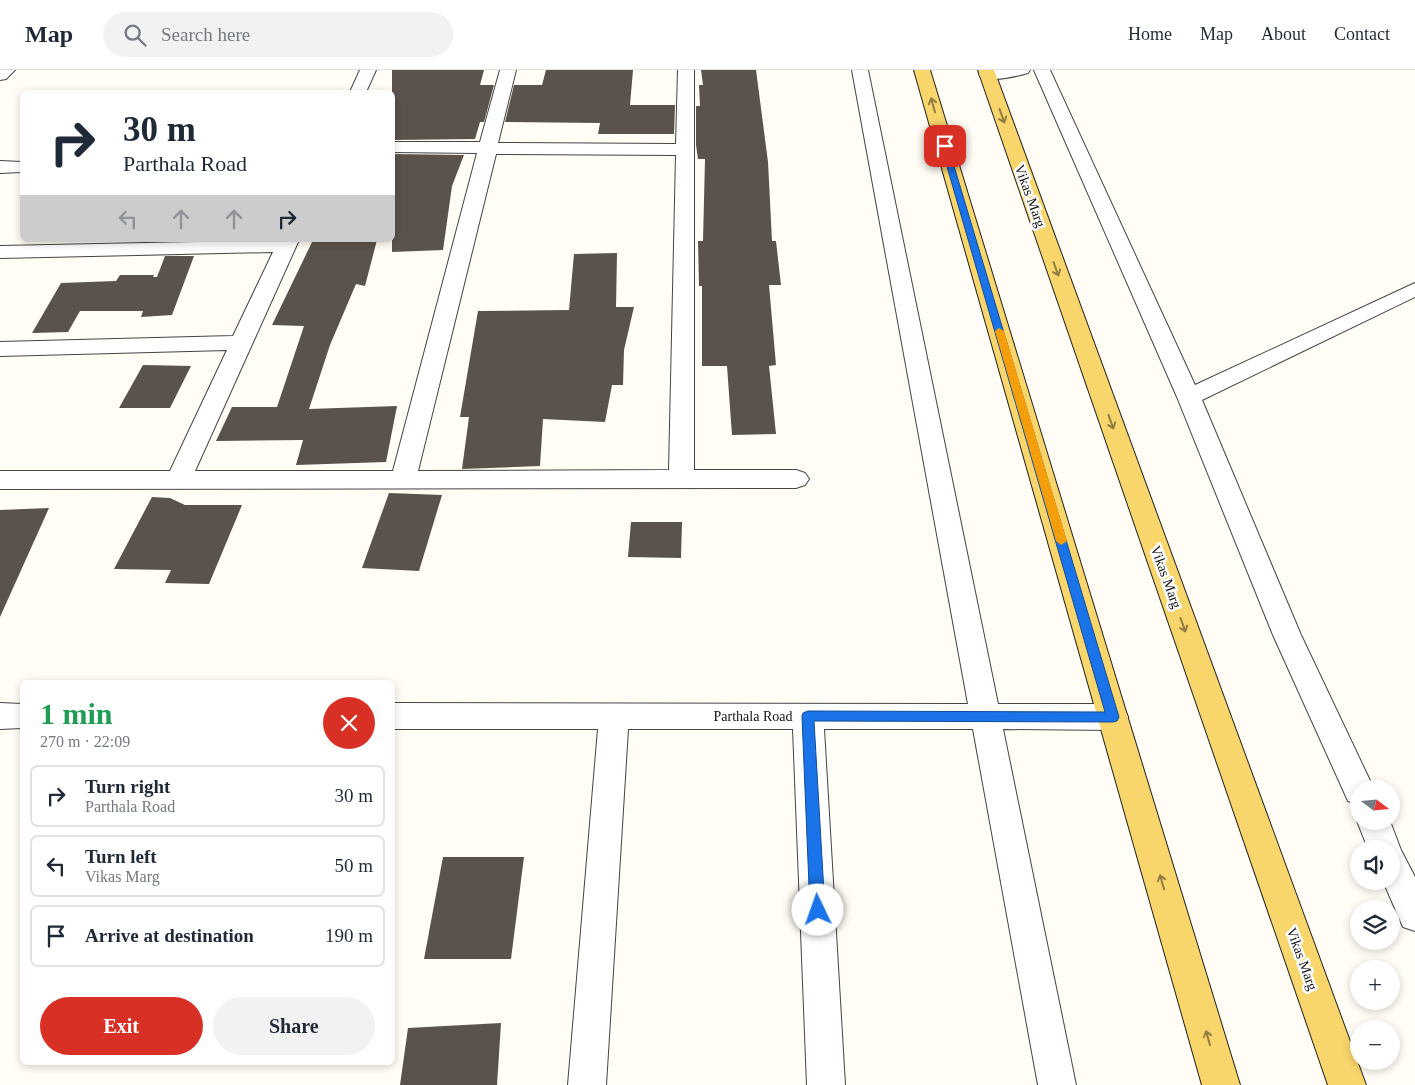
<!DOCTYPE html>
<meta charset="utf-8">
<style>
:root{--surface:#fff;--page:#f2f2f3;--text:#1f2937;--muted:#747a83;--line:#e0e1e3;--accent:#d93025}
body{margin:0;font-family:Georgia,serif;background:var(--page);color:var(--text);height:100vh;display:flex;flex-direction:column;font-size:19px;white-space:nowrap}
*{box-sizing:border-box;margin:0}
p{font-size:16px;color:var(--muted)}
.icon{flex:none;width:28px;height:28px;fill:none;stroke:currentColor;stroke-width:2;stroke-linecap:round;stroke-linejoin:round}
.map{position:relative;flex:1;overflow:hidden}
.side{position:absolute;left:20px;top:610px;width:375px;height:385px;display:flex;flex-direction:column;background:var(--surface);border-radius:8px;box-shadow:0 2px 8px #0003}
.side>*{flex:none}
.banner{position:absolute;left:20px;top:20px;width:375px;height:152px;border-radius:8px;box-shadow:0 2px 8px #0003;background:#fff;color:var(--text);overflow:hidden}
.needle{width:32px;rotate:106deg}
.fabs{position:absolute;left:1350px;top:710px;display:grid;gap:10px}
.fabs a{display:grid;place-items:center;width:50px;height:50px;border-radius:50%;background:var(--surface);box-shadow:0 2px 8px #0003;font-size:25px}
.pin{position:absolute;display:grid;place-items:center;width:42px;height:42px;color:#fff;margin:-21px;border-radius:10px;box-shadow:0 2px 8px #0006}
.me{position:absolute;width:55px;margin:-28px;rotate:357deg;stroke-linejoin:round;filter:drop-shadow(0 0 4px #0008)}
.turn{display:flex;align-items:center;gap:18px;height:105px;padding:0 20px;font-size:22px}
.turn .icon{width:65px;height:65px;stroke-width:2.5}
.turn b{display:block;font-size:35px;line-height:42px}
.lanes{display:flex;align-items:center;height:48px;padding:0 20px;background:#0003;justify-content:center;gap:25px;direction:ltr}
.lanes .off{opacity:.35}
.round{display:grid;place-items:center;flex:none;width:52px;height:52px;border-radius:26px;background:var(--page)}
.overview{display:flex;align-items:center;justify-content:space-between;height:85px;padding:0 20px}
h1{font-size:30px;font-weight:700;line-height:38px;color:#1e9e55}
.cta{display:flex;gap:10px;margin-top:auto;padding:10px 20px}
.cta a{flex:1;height:58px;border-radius:30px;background:var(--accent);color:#fff;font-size:20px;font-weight:700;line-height:58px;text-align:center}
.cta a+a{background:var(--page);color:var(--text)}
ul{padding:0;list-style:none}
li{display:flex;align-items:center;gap:15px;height:62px;margin:0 10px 8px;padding:0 10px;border:2px solid var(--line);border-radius:8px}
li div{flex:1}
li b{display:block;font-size:19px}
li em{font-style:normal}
header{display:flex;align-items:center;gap:30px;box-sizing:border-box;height:70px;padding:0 25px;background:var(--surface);border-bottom:1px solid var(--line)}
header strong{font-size:24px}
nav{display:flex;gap:28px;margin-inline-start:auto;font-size:18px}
.search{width:350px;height:45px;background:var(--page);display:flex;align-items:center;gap:12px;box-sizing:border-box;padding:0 18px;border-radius:28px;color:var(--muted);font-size:19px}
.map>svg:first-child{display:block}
.building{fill:#5a524d}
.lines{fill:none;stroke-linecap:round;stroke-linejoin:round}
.minor-casing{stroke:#444;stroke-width:2}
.major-casing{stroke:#222;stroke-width:2}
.minor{fill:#fff;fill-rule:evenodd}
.major{fill:#f9d66b;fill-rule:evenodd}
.oneway{stroke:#917d42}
.route{fill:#1a73e8;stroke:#114b97}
.slow{fill:#f59e0b}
.labels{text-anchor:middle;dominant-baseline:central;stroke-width:5;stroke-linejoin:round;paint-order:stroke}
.street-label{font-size:14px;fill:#111;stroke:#fff}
</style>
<header>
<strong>Map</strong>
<div class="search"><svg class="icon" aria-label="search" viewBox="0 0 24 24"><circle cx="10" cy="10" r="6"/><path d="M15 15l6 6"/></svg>Search here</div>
<nav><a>Home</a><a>Map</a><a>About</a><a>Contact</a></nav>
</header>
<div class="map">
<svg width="1415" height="1015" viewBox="0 0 1415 1015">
<rect width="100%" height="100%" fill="#fffdf5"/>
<!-- building -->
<g class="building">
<path d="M392,0H484L480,15H494L484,52H480L475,69L392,70Z"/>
<path d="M546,0H633L630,35H675L674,64H598L600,53L505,52L514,15H542Z"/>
<path d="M701,0H756L768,92L772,171H776L781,215H769L776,295L769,296L776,364L732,365L727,296H702V216H699L698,171H703L705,89H698L696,75V36H700L699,15H703Z"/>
<path d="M392,84L464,85L452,116L443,180L392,182Z"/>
<path d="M313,170H377L365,216L356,214L330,275L309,339L397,336L386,392L296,395L303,370L216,371L232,337H277L304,256L272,255Z"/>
<path d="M617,183L616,237H634L624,280L623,315H612L605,352L543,349L540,396L462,399L469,347H460L478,241L569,240L574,184Z"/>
<path d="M165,186H194L172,245L141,247L143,241H80L68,262L32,263L61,213L116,211L120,205H154L153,207H157Z"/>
<path d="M143,295L191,296L170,338H119Z"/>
<path d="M389,423L442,425L419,501L362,498Z"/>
<path d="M152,427L170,428L185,435H242L209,514L165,513L171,500L114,499Z"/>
<path d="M49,438L0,547V440Z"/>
<path d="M631,452H682L681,488L628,487Z"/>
<path d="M443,787H524L511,889H424Z"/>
<path d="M501,953L497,1015H400L408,958Z"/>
</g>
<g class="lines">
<defs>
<g id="minor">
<path d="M0,0H15L6,9L0,10Z"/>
<path d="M360,0H376L366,22H350Z"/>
<path d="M500,0H516L498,73L676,74L678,0H694V400H796L805,403L809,409L805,415L796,418L0,419V401H170L227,280L0,286V272L233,266L273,182L0,188V176L299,170L195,401H393L477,83L392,82V72H480ZM496,84L676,85L669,400L418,401Z"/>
<path d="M852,0H868L998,634H1113L1124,638L1128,647L1124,656L1113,660L1003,659L1076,1015H1038L973,659H824L845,1015H807L793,659H628L606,1015H568L598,659H392V633L968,634Z"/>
<path d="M981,0H1030L1028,3C1014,7 995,11 981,8L979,4Z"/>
<path d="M1034,0H1050L1195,315L1415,213V227L1202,330L1301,565L1374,719H1359V735L1348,731L1273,565L1177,327Z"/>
<path d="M0,91L22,92V102L0,103Z"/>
<path d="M0,633L22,634V658L0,659Z"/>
<path d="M1359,746V751H1390L1401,780L1415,807V861L1403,857L1383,811H1391V779H1368L1357,751Z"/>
</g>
<g id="major">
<path d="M914,0H930L1240,1015H1202Z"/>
<path d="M978,0H994L1366,1015H1328Z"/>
</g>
</defs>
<!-- minor casing -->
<use href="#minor" class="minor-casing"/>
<!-- major casing -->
<use href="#major" class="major-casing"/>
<!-- minor -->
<use href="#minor" class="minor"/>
<!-- major -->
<use href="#major" class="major"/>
</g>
<!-- one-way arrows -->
<defs><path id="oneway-shaft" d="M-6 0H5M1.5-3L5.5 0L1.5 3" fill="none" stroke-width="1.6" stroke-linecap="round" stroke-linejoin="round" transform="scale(1.25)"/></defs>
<g class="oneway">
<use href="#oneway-shaft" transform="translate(933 35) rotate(-106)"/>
<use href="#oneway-shaft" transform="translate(1002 46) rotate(70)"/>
<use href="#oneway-shaft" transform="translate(1056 199) rotate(70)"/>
<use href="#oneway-shaft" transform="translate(1111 352) rotate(70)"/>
<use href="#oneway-shaft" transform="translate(1183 555) rotate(70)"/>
<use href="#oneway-shaft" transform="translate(1162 812) rotate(-106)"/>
<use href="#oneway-shaft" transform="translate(1208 968) rotate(-106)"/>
</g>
<!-- route -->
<path class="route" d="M945,74L948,76L1119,647L1117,651L1113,652L814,651L825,840L823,845L818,847L813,845L810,840L802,646L803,643L808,641L1105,642L941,76Z"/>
<!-- slow -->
<path class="slow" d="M999,258L1004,261L1067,471L1061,475L1056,471L995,261Z"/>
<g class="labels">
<!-- street labels -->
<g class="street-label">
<text transform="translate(1030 126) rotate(70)">Vikas Marg</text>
<text transform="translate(1166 507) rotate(70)">Vikas Marg</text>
<text x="753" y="646">Parthala Road</text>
<text transform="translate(1302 889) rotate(70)">Vikas Marg</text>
</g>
</g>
</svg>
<div class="fabs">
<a><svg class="needle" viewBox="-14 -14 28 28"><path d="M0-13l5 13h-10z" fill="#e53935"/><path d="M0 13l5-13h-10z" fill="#747a83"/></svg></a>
<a><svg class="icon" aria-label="sound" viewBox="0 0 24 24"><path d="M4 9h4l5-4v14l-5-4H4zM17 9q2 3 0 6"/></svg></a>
<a><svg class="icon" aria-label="layers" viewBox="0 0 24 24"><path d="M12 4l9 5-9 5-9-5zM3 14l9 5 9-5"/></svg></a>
<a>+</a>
<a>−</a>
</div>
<div class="pin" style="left:945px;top:76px;background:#d93025"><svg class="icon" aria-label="arrive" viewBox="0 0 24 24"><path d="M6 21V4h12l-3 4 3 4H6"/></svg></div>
<svg class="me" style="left:818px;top:840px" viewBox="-20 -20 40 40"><circle r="19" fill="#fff"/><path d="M0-13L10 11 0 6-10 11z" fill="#1a73e8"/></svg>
<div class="banner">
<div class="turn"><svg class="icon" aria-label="right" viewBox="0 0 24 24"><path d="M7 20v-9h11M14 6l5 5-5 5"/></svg><div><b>30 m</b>Parthala Road</div></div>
<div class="lanes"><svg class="icon off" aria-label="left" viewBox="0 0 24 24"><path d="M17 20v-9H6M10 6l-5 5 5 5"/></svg><svg class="icon off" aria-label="ahead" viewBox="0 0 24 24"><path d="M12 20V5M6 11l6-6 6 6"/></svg><svg class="icon off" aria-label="ahead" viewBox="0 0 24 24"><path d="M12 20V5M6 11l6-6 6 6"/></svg><svg class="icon" aria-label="right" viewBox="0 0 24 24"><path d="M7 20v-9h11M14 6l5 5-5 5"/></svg></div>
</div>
<section class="side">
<div class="overview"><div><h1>1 min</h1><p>270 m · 22:09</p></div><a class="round" style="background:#d93025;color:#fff"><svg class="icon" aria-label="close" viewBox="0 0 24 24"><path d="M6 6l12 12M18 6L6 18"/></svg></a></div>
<ul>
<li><svg class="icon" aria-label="right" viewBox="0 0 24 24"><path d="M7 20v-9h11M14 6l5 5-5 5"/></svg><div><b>Turn right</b><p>Parthala Road</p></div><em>30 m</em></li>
<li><svg class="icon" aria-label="left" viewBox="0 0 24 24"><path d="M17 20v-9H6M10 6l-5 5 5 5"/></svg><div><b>Turn left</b><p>Vikas Marg</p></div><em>50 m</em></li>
<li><svg class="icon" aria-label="arrive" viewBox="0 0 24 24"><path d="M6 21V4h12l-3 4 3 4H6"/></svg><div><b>Arrive at destination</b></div><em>190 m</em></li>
</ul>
<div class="cta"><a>Exit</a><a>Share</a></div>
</section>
</div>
